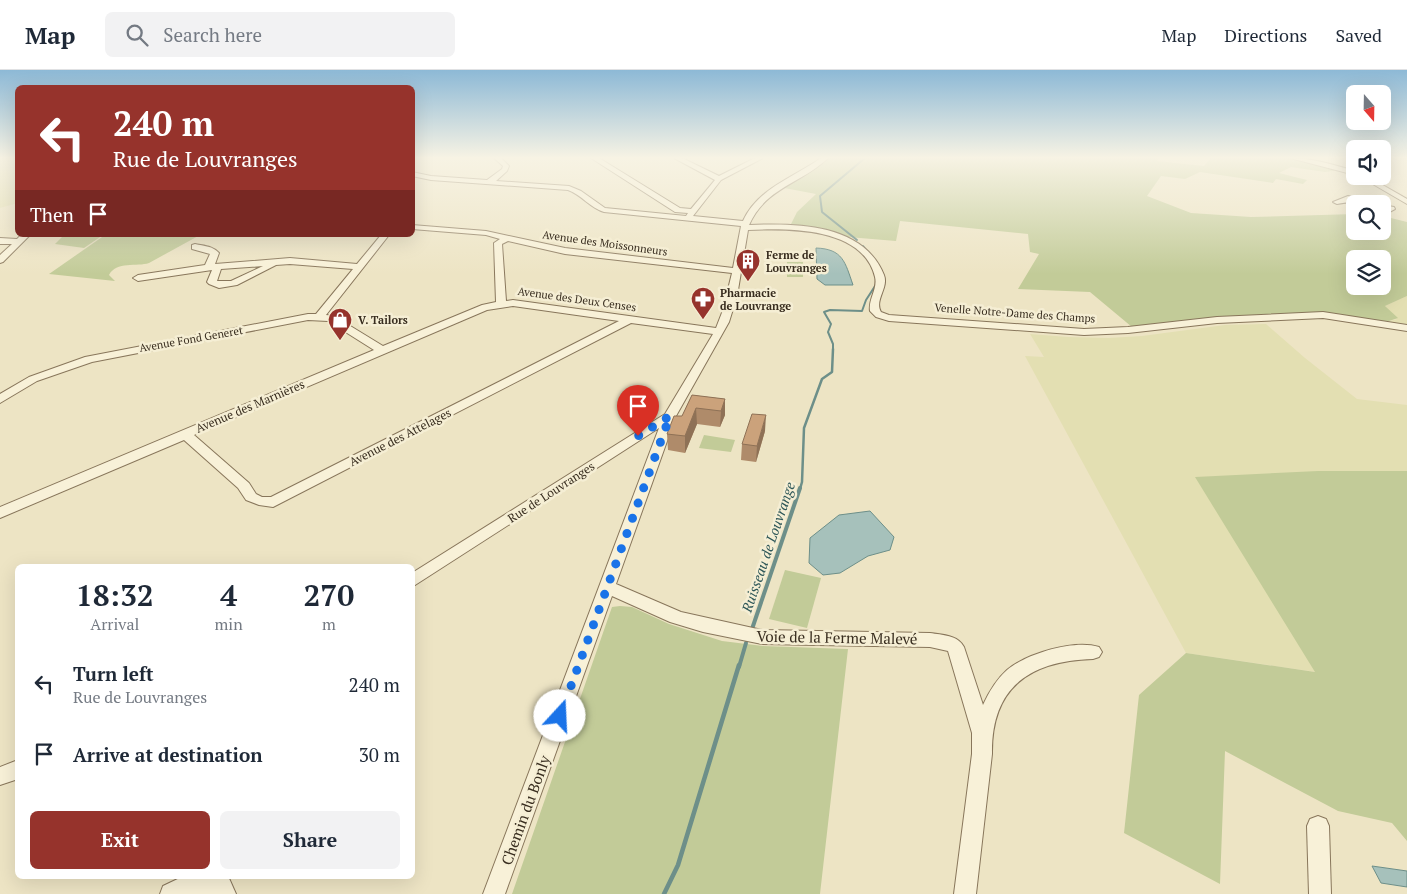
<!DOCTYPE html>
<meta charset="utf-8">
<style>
:root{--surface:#fff;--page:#f2f2f3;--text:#1f2937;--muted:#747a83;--line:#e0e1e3;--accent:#96332c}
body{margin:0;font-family:"PT Serif",serif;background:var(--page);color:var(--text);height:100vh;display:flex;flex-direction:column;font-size:19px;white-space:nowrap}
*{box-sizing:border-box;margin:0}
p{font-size:16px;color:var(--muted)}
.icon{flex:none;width:28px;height:28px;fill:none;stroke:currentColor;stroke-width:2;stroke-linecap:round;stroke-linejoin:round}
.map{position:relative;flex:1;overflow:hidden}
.side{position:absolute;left:15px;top:494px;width:400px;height:315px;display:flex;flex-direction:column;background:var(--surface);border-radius:8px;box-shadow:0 5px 20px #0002}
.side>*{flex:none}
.banner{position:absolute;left:15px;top:15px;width:400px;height:152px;border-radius:8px;box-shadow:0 5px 20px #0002;background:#96332c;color:#fff;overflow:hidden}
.needle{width:32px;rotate:160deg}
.controls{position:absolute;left:1346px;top:15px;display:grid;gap:10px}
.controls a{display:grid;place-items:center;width:45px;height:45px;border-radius:8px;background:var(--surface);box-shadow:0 5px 20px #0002;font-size:25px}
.pin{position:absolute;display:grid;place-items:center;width:42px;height:42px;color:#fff;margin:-51px -21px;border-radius:50% 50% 50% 0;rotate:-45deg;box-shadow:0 0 5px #0007}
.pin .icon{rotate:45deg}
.me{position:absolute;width:55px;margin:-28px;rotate:20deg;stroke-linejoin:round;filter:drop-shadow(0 0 4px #0008)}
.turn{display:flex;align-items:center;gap:18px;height:105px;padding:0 15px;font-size:22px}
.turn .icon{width:65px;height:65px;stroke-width:2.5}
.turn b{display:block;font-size:35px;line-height:42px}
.then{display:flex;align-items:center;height:48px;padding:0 15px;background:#0003;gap:10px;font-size:19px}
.eta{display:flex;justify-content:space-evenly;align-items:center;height:85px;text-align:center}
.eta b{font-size:30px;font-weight:700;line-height:35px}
.button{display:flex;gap:10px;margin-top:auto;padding:10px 15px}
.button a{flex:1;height:58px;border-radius:8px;background:var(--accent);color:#fff;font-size:20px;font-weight:700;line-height:58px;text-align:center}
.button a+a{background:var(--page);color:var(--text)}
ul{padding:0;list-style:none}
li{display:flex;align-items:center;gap:15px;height:70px;padding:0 15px}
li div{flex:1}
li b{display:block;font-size:19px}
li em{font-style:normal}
header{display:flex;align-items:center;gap:30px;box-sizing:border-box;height:70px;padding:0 25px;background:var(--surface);border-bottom:1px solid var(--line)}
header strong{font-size:24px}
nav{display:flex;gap:28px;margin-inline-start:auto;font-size:18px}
.search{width:350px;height:45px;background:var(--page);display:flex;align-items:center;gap:12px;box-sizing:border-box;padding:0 18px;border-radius:8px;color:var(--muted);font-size:19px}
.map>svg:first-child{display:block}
.farmland{fill:#e3dfb2}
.green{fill:#c2cb98;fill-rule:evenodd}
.water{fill:#a6c1bb;stroke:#6d8f89}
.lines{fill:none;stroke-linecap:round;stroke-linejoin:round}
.stream-far3{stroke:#6d8f89;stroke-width:2}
.stream-far2{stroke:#6d8f89;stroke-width:2.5}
.stream-far1{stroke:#6d8f89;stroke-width:4}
.stream{stroke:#6d8f89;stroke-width:4.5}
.minor-casing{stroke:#88765b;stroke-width:2}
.minor{fill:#f8f1d8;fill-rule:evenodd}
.wall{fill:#af8b6a}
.shaded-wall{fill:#8e7156}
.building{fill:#cba27b;stroke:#8e7156}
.route{stroke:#1a73e8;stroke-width:9;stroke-dasharray:0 16.2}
.labels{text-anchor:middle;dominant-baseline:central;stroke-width:5;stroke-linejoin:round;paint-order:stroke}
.far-street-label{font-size:11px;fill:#382d1f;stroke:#f5eed4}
.far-poi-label{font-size:11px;font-weight:bold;fill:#382d1f;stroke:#f5eed4;text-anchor:start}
.street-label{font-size:12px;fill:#382d1f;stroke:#f5eed4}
.water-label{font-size:14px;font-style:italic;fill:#2e5758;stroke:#f5eed4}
.near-street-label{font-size:15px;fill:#382d1f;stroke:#f5eed4}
</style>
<header>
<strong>Map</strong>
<div class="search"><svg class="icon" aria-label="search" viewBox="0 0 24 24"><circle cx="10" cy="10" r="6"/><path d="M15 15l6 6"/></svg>Search here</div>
<nav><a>Map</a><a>Directions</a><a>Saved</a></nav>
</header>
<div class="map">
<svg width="1407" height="824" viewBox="0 0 1407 824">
<rect width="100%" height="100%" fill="#ede4c4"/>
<!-- farmland -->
<g class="farmland">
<path d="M0,88H17L18,133L0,138Z"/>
<path d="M1407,226V256L1386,252L1397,249L1385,236Z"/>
<path d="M1266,254L1305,288L1357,329L1407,335V401H1318L1316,602L1186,583L1025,286L1044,287L1030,264L1068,267L1108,268L1142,266L1225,255Z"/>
</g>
<!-- green -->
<g class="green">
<path d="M828,88H1158L1157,91L1204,96L1211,88H1287L1340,100L1325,102L1291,97L1279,103L1307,110L1303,114L1276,109L1273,113L1200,102L1185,109L1161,106L1147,126L1191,143L1251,147L1355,144V161H1382L1383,146L1407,152V226L1385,236L1398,248L1386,252L1327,245L1132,257L1090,222L1018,219L1039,184L1030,182L1028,164L900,151L896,171L848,167L791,154L797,142L816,124L779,117L819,96ZM1355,189H1382V216H1355Z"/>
<path d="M64,165H103L84,178L55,174Z"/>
<path d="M105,165H200L149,193C137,197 116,191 109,205L115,211L49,204Z"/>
<rect x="787" y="192" width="16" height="15"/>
<path d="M704,365L735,370L731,382L699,378Z"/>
<path d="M1318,401H1407V771L1392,753L1338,741L1225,681L1220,814L1124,763L1139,625L1186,583L1315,602L1195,407Z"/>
<path d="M785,500L821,508L807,558L769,549Z"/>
<path d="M620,536L632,537L669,554L722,571L763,576L848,579L820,824H512L612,537Z"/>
</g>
<!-- water -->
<g class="water">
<path d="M816,178C843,179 845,192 853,215H825L817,209Z"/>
<path d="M870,441L894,467L890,480L868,486L840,503L823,505L809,493L810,468L839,445Z"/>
<path d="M1372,796L1407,801V817L1381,813Z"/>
</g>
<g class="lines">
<!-- stream-far3 -->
<g class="stream-far3">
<path d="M857,170L822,142L820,126L865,88"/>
<path d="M863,176L879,196"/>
<path d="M833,281V274L828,262L831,254L824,242L830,240L862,241L866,230L877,213"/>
</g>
<!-- stream-far2 -->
<path class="stream-far2" d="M800,419L802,412L804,358L822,309L832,302L833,279"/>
<!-- stream-far1 -->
<g class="stream-far1">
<path d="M752,559L800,418"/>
<path d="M739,597L746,573"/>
</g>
<!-- stream -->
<path class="stream" d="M664,824L678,795L739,595"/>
<defs>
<g id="minor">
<path d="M494,88H501L509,96L507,101L496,111L569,116L581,121L605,138L686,146L688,143L675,142L591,88H599L680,138L691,139L715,110L674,88H682L719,106L755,88H763L721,110L693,146L743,151C758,118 793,108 821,88H828C801,114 766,117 749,155C796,153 863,153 884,205C889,218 874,230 881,242L889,245L1084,259L1128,257L1217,247L1323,242L1407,255V261L1323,248L1217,253L1128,263L1084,265L889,251L876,247L870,241C868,229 878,219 875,207C863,157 788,158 748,160L737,226L729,252L676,346L616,514L681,542L762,560L930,563C942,565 958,565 964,577L983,635C989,622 996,610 1007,600C1026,584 1074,569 1099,577L1102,582L1099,587L1093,589C1030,591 991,617 992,684L976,824H954L972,684V663L948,581L930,577L762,574L703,562L670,552L612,526L505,824H483L659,358L412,517V503L665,344L713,264L631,253L273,437L259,435L246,430L238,418L184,370L0,448V437L374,280L328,251L308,250L92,292L37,311L0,333V324L29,307L85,287L308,244H316L353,199L290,194L276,195L237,215L219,218L209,214L207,212L212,200L138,211L133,208L138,205L205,195L210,184L192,179V175L195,174C204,176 213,176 219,183L215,194L290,188L357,194L381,165H389L326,245L334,246L383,276L482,235L496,232L494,173L500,169L486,165L412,159V155L486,161L565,178L733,198L741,156L604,142C590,138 582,125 568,120L431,110L412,106V102L431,106L487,110L502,99L503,96ZM508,171L565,184L732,203L723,240L716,258L513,230L506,231L502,174ZM263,196L231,211H217L221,199ZM513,236L619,251L271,427H262L256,424L249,413L194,365L487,240Z"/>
<path d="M1290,88C1312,88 1334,95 1355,101V105Z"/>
<path d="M1359,106H1367L1407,129V134Z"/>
<path d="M1348,126L1375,132L1376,134C1359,134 1353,130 1337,134L1333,132Z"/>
<path d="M1382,135L1394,137L1395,139L1382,146Z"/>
<path d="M21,165H30L3,192L0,193V185L12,174H0V168L17,169Z"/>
<path d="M18,690V709L0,715V697Z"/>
<path d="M1318,746L1326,749L1329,756L1331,824H1309L1307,756L1310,749Z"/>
<path d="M184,806H228L236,824H160L163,816Z"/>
</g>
</defs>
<!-- minor casing -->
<use href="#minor" class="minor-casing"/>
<!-- minor -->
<use href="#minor" class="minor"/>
</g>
<!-- wall -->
<g class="wall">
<path d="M692,325L725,329V345L720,357L697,354L685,383L668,380L667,364L682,346Z"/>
<path d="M765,361L756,392L741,390L742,374Z"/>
</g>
<!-- shaded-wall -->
<g class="shaded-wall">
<path d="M725,329V345L720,357L721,341Z"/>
<path d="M696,338L697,354L685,383V366Z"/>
<path d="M766,345L765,361L756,392L757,376Z"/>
</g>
<!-- building -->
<g class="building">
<path d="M692,325L725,329L721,341L696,338L685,366L667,364L674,346H682Z"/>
<path d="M752,344L766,345L757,376L742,374Z"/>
</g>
<!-- sky -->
<linearGradient id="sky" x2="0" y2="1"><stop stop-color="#8db9d6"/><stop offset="0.43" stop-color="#f7f3e4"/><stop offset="1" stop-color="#f7f3e4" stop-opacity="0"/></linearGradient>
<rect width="1407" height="204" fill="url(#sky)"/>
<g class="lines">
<!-- route -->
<path class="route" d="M560,646L670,346L638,366"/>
</g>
<!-- icons -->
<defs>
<symbol id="building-pin" viewBox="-11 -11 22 30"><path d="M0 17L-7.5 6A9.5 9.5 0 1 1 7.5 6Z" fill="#96332c" stroke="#f5eed4"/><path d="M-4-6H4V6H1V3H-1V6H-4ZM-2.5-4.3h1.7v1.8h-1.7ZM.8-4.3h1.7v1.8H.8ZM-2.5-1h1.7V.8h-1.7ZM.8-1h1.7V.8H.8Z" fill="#fff"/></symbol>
<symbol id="pharmacy-pin" viewBox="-11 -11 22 30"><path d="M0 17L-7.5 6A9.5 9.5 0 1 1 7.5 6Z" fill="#96332c" stroke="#f5eed4"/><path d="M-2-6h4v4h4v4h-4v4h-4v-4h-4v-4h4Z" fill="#fff"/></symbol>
<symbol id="shop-pin" viewBox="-11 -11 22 30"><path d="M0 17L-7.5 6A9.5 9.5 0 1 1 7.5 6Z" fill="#96332c" stroke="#f5eed4"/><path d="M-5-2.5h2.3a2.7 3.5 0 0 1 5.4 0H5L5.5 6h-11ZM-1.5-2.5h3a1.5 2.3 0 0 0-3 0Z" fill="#fff"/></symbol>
</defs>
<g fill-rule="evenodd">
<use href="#building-pin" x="734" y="177" width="28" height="38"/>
<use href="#pharmacy-pin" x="689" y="215" width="28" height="38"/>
<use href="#shop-pin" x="326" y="236" width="28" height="38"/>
</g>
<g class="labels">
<!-- far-street labels -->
<g class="far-street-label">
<text transform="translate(605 173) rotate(8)">Avenue des Moissonneurs</text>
<text transform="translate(577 229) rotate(8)">Avenue des Deux Censes</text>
<text transform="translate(1015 243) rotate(4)">Venelle Notre-Dame des Champs</text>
<text transform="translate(191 269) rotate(-10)">Avenue Fond Generet</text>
</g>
<!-- far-poi labels -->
<g class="far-poi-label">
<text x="766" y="185">Ferme de<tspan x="766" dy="13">Louvranges</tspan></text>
<text x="720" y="223">Pharmacie<tspan x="720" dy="13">de Louvrange</tspan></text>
<text x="358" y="250">V. Tailors</text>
</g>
<!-- street labels -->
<g class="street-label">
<text transform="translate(250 336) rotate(-23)">Avenue des Marnières</text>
<text transform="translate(400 367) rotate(-27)">Avenue des Attelages</text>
<text transform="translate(551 422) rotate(-33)">Rue de Louvranges</text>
</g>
<!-- water labels -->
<g class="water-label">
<text transform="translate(768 477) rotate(-71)">Ruisseau de Louvrange</text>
</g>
<!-- near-street labels -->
<g class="near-street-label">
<text transform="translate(837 567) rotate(1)">Voie de la Ferme Malevé</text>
<text transform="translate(525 740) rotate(-70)">Chemin du Bonly</text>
</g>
</g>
</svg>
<div class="controls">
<a><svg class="needle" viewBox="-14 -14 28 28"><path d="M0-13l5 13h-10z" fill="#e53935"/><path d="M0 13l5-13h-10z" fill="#747a83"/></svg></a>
<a><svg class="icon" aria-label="sound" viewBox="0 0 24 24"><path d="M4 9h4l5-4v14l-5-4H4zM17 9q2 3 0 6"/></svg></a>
<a><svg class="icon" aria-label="search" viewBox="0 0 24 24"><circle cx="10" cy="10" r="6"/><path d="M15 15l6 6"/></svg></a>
<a><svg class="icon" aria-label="layers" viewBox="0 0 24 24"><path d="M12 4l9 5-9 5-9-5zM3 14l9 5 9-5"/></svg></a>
</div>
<div class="pin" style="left:638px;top:366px;background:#d93025"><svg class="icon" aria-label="arrive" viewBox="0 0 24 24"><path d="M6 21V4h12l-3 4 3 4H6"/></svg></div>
<svg class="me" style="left:560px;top:646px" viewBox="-20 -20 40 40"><circle r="19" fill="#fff"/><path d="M0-13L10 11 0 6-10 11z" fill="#1a73e8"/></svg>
<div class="banner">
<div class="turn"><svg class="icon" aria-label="left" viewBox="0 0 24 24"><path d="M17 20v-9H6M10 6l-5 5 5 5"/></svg><div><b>240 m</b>Rue de Louvranges</div></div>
<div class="then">Then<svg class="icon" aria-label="arrive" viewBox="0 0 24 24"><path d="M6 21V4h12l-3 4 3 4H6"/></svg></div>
</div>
<section class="side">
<div class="eta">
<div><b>18:32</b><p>Arrival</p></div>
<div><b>4</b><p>min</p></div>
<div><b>270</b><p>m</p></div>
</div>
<ul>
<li><svg class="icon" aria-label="left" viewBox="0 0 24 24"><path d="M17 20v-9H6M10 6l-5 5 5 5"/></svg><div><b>Turn left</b><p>Rue de Louvranges</p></div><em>240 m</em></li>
<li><svg class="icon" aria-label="arrive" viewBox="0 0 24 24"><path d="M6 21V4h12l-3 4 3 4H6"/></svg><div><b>Arrive at destination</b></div><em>30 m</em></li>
</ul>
<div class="button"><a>Exit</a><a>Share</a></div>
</section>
</div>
